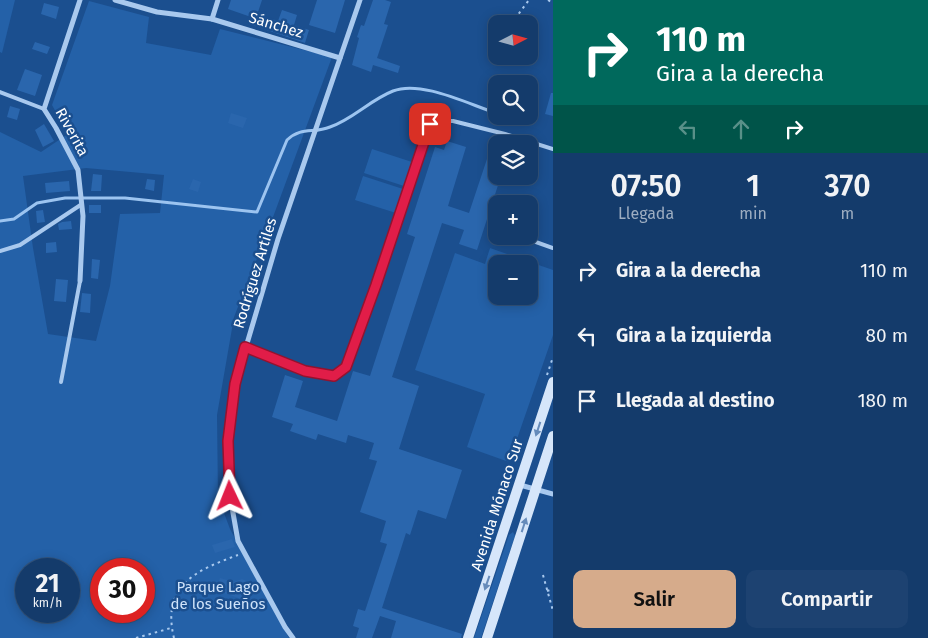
<!DOCTYPE html>
<html lang="es">
<meta charset="utf-8">
<style>
:root{--surface:#143b6b;--page:#1d4271;--text:#f1f3f6;--muted:#9dadc1;--line:#33557e;--accent:#d6ab8b}
body{margin:0;font-family:"Fira Sans",sans-serif;background:var(--page);color:var(--text);height:100vh;display:flex;flex-direction:column;font-size:19px;white-space:nowrap}
*{box-sizing:border-box;margin:0}
p{font-size:16px;color:var(--muted)}
.icon{flex:none;width:28px;height:28px;fill:none;stroke:currentColor;stroke-width:2;stroke-linecap:round;stroke-linejoin:round}
.map{position:relative;flex:1;overflow:hidden}
.drawer{display:flex;flex-direction:column;background:var(--surface);width:375px}
.drawer>*{flex:none}
.hud{background:#00695c;color:#fff;overflow:hidden}
.needle{width:32px;rotate:84deg}
.buttons{position:absolute;left:488px;top:15px;display:grid;gap:10px}
.buttons a{display:grid;place-items:center;width:50px;height:50px;border-radius:10px;background:var(--surface);box-shadow:0 2px 12px #0003,0 0 0 1px var(--line);font-size:25px}
.speed{position:absolute;left:15px;top:558px;display:flex;gap:10px;font-size:25px;font-weight:700;text-align:center}
.speed>*{display:grid;place-content:center;width:65px;height:65px;border-radius:50%;background:var(--surface);box-shadow:0 2px 12px #0003,0 0 0 1px var(--line);line-height:1}
.speed small{font-size:12px;font-weight:400}
.speed .limit{border:8px solid #d22;background:#fff;color:#111}
.pin{position:absolute;display:grid;place-items:center;width:42px;height:42px;color:#fff;margin:-21px;border-radius:10px;box-shadow:0 2px 8px #0006}
.me{position:absolute;width:55px;margin:-28px;rotate:358deg;stroke-linejoin:round;filter:drop-shadow(0 0 4px #0008)}
.turn{display:flex;align-items:center;gap:18px;height:105px;padding:0 20px;font-size:22px}
.turn .icon{width:65px;height:65px;stroke-width:2.5}
.turn b{display:block;font-size:35px;line-height:42px}
.lanes{display:flex;align-items:center;height:48px;padding:0 20px;background:#0003;justify-content:center;gap:25px;direction:ltr}
.lanes .off{opacity:.35}
.eta{display:flex;justify-content:space-evenly;align-items:center;height:85px;text-align:center}
.eta b{font-size:30px;font-weight:600;line-height:35px}
.primary-button{display:flex;gap:10px;margin-top:auto;padding:10px 20px}
.primary-button a{flex:1;height:58px;border-radius:10px;background:var(--accent);color:#111;font-size:20px;font-weight:600;line-height:58px;text-align:center}
.primary-button a+a{background:var(--page);color:var(--text)}
ul{padding:0;list-style:none}
li{display:flex;align-items:center;gap:15px;height:65px;padding:0 20px}
li div{flex:1}
li b{display:block;font-size:19px}
li em{font-style:normal}
main{display:flex;flex:1;min-height:0}
.map>svg:first-child{display:block}
.green{fill:#2461a8;fill-rule:evenodd}
.lines{fill:none;stroke-linecap:round;stroke-linejoin:round}
.stream{stroke:#9cc4f0;stroke-width:3}
.building{fill:#2a66ad}
.path{stroke:#a9c9ee;stroke-width:2;stroke-dasharray:2.5 4;stroke-linecap:butt}
.lane{stroke:#a9c9ee;stroke-width:4}
.street{stroke:#a9c9ee;stroke-width:5}
.secondary{stroke:#d6e6fa;stroke-width:10}
.oneway{fill:#668bba}
.route-casing{stroke:#92132f;stroke-width:12}
.route{stroke:#e11d48;stroke-width:9}
.labels{text-anchor:middle;dominant-baseline:central;stroke-width:5;stroke-linejoin:round;paint-order:stroke}
.street-label{font-size:15px;fill:#fff;stroke:#1b4f8f}
.park-label{font-size:15px;fill:#cfe3fa;stroke:#1b4f8f}
</style>
<main>
<div class="map">
<svg width="553" height="638" viewBox="0 0 553 638">
<rect width="100%" height="100%" fill="#1b4f8f"/>
<!-- green -->
<g class="green">
<path d="M0,0H15L2,53L0,52Z"/>
<path d="M89,1L149,17L146,43L211,55L220,29L332,57L269,228L234,317L217,415L218,497L230,529L289,638H0V132L41,152L68,134L52,105ZM86,168L164,175L160,213L120,214L110,286L96,341L48,334L33,248L23,176ZM26,569H69V611H26ZM101,569H144V611H101Z"/>
<path d="M372,149L412,162L404,186L364,173Z"/>
<path d="M363,176L403,189L396,213L355,200Z"/>
<path d="M490,248L553,270V335L509,462L467,447L485,394L415,370L455,253L485,264ZM496,264H529V296H496Z"/>
<path d="M513,532L515,536L481,638H474L509,535Z"/>
</g>
<g class="lines">
<!-- stream -->
<g class="stream">
<path d="M505,116L522,122"/>
<path d="M0,221L14,219L37,203L65,198H125L257,212L287,140C302,126 313,134 330,127C353,119 370,100 393,91C421,80 468,104 496,113"/>
</g>
</g>
<!-- building -->
<g class="building">
<path d="M231,0H262L258,12L261,13L260,15L278,21L282,10L297,15L294,25L309,30L305,43L249,24L251,17L228,9Z"/>
<path d="M317,0H345L335,33L309,25Z"/>
<path d="M373,0H385L391,2L384,24L388,25L377,58L400,66L398,73L373,65L371,72L352,65L359,38L357,37L361,25L364,26Z"/>
<path d="M44,3L59,7L56,19L41,14Z"/>
<path d="M35,42L50,47L47,54L32,49Z"/>
<path d="M25,69L42,75L35,96L17,90Z"/>
<path d="M551,93H553V116L545,114Z"/>
<path d="M10,106L20,109L17,120L7,117Z"/>
<path d="M231,113L247,118L243,128L228,123Z"/>
<path d="M44,124L54,141L43,147L35,130Z"/>
<path d="M495,135L496,136V176H501L477,250L459,244L464,230L442,223L392,377L419,386L399,449L462,470L446,519L418,510L410,535L406,533L382,608L462,634L461,638H391L396,621L380,616L372,638H356L359,628L353,626L358,609L365,611L387,544L380,542L386,521L360,512L377,461L369,459L374,443L348,435L346,443L318,434L316,440L290,431L293,424L272,417L285,375L303,381L295,407L337,421L353,371L370,376L415,237L407,234L435,147L444,150L447,141L466,147L448,206L469,213Z"/>
<path d="M93,174L102,175L101,191H91Z"/>
<path d="M147,179L155,180L154,191L145,189Z"/>
<path d="M193,179L201,182L198,192L189,189Z"/>
<path d="M69,181L70,191L46,193L45,183Z"/>
<rect x="89" y="205" width="12" height="8"/>
<path d="M43,210L45,222L37,223L36,211Z"/>
<path d="M71,221L72,229L59,230L58,224L62,222Z"/>
<path d="M56,242L57,252L46,253V243Z"/>
<path d="M92,259L100,260L98,279L91,278Z"/>
<path d="M56,279L68,280L66,302L54,301Z"/>
<path d="M82,293L91,294L90,313L80,312Z"/>
<path d="M232,539L235,547L215,553L212,545Z"/>
<path d="M220,578L234,582L242,579L248,582L253,589L252,596L244,600L216,590Z"/>
</g>
<g class="lines">
<!-- path -->
<g class="path">
<path d="M548,0L553,3"/>
<path d="M511,24L529,0"/>
<path d="M492,35L496,33"/>
<path d="M547,375L553,357"/>
<path d="M543,575L553,611"/>
<path d="M547,591L553,589"/>
<path d="M136,638L171,628"/>
<path d="M174,638C161,585 197,570 238,555"/>
</g>
<!-- lane -->
<g class="lane">
<path d="M0,92L44,109"/>
<path d="M519,236L553,248"/>
<path d="M0,251L20,245L82,204"/>
<path d="M245,347L305,371L334,376L346,367L376,285L430,124L438,121H453L505,134L553,149"/>
<path d="M61,382L80,281"/>
</g>
<!-- street -->
<g class="street">
<path d="M80,0L44,109L56,128L78,170L83,216L80,281"/>
<path d="M115,0L157,12L212,19L340,58"/>
<path d="M212,19L218,0"/>
<path d="M520,485L553,494"/>
<path d="M293,638L285,627L238,541L230,496L228,441L235,384L278,239L360,0"/>
</g>
<!-- secondary -->
<g class="secondary">
<path d="M468,638L553,382"/>
<path d="M487,638L553,436"/>
</g>
</g>
<!-- one-way arrows -->
<defs><path id="oneway-solid" d="M-6-.8H1V-3.2L6.5 0L1 3.2V.8H-6Z" transform="scale(1.25)"/></defs>
<g class="oneway">
<use href="#oneway-solid" transform="translate(538 429) rotate(108)"/>
<use href="#oneway-solid" transform="translate(524 525) rotate(-72)"/>
<use href="#oneway-solid" transform="translate(487 583) rotate(109)"/>
</g>
<g class="lines">
<defs>
<path id="route" d="M230,496L228,441L235,384L245,347L305,371L334,376L346,367L376,285L430,124"/>
</defs>
<!-- route casing -->
<use href="#route" class="route-casing"/>
<!-- route -->
<use href="#route" class="route"/>
</g>
<g class="labels">
<!-- street labels -->
<g class="street-label">
<text transform="translate(276 25) rotate(17)">Sánchez</text>
<text transform="translate(72 132) rotate(61)">Riverita</text>
<text transform="translate(255 273) rotate(-73)">Rodríguez Artiles</text>
<text transform="translate(497 505) rotate(-72)">Avenida Mónaco Sur</text>
</g>
<!-- park labels -->
<g class="park-label">
<text x="218" y="587">Parque Lago<tspan x="218" dy="17">de los Sueños</tspan></text>
</g>
</g>
</svg>
<div class="buttons">
<a><svg class="needle" viewBox="-14 -14 28 28"><path d="M0-13l5 13h-10z" fill="#e53935"/><path d="M0 13l5-13h-10z" fill="#9dadc1"/></svg></a>
<a><svg class="icon" aria-label="search" viewBox="0 0 24 24"><circle cx="10" cy="10" r="6"/><path d="M15 15l6 6"/></svg></a>
<a><svg class="icon" aria-label="layers" viewBox="0 0 24 24"><path d="M12 4l9 5-9 5-9-5zM3 14l9 5 9-5"/></svg></a>
<a>+</a>
<a>−</a>
</div>
<div class="speed"><div>21<small>km/h</small></div><div class="limit">30</div></div>
<div class="pin" style="left:430px;top:124px;background:#d93025"><svg class="icon" aria-label="arrive" viewBox="0 0 24 24"><path d="M6 21V4h12l-3 4 3 4H6"/></svg></div>
<svg class="me" style="left:230px;top:496px" viewBox="-20 -20 40 40"><path d="M0-17L14 15 0 8-14 15z" fill="#e11d48" stroke="#fff" stroke-width="4"/></svg>
</div>
<section class="drawer">
<div class="hud">
<div class="turn"><svg class="icon" aria-label="right" viewBox="0 0 24 24"><path d="M7 20v-9h11M14 6l5 5-5 5"/></svg><div><b>110 m</b>Gira a la derecha</div></div>
<div class="lanes"><svg class="icon off" aria-label="left" viewBox="0 0 24 24"><path d="M17 20v-9H6M10 6l-5 5 5 5"/></svg><svg class="icon off" aria-label="ahead" viewBox="0 0 24 24"><path d="M12 20V5M6 11l6-6 6 6"/></svg><svg class="icon" aria-label="right" viewBox="0 0 24 24"><path d="M7 20v-9h11M14 6l5 5-5 5"/></svg></div>
</div>
<div class="eta">
<div><b>07:50</b><p>Llegada</p></div>
<div><b>1</b><p>min</p></div>
<div><b>370</b><p>m</p></div>
</div>
<ul>
<li><svg class="icon" aria-label="right" viewBox="0 0 24 24"><path d="M7 20v-9h11M14 6l5 5-5 5"/></svg><div><b>Gira a la derecha</b></div><em>110 m</em></li>
<li><svg class="icon" aria-label="left" viewBox="0 0 24 24"><path d="M17 20v-9H6M10 6l-5 5 5 5"/></svg><div><b>Gira a la izquierda</b></div><em>80 m</em></li>
<li><svg class="icon" aria-label="arrive" viewBox="0 0 24 24"><path d="M6 21V4h12l-3 4 3 4H6"/></svg><div><b>Llegada al destino</b></div><em>180 m</em></li>
</ul>
<div class="primary-button"><a>Salir</a><a>Compartir</a></div>
</section>
</main>
